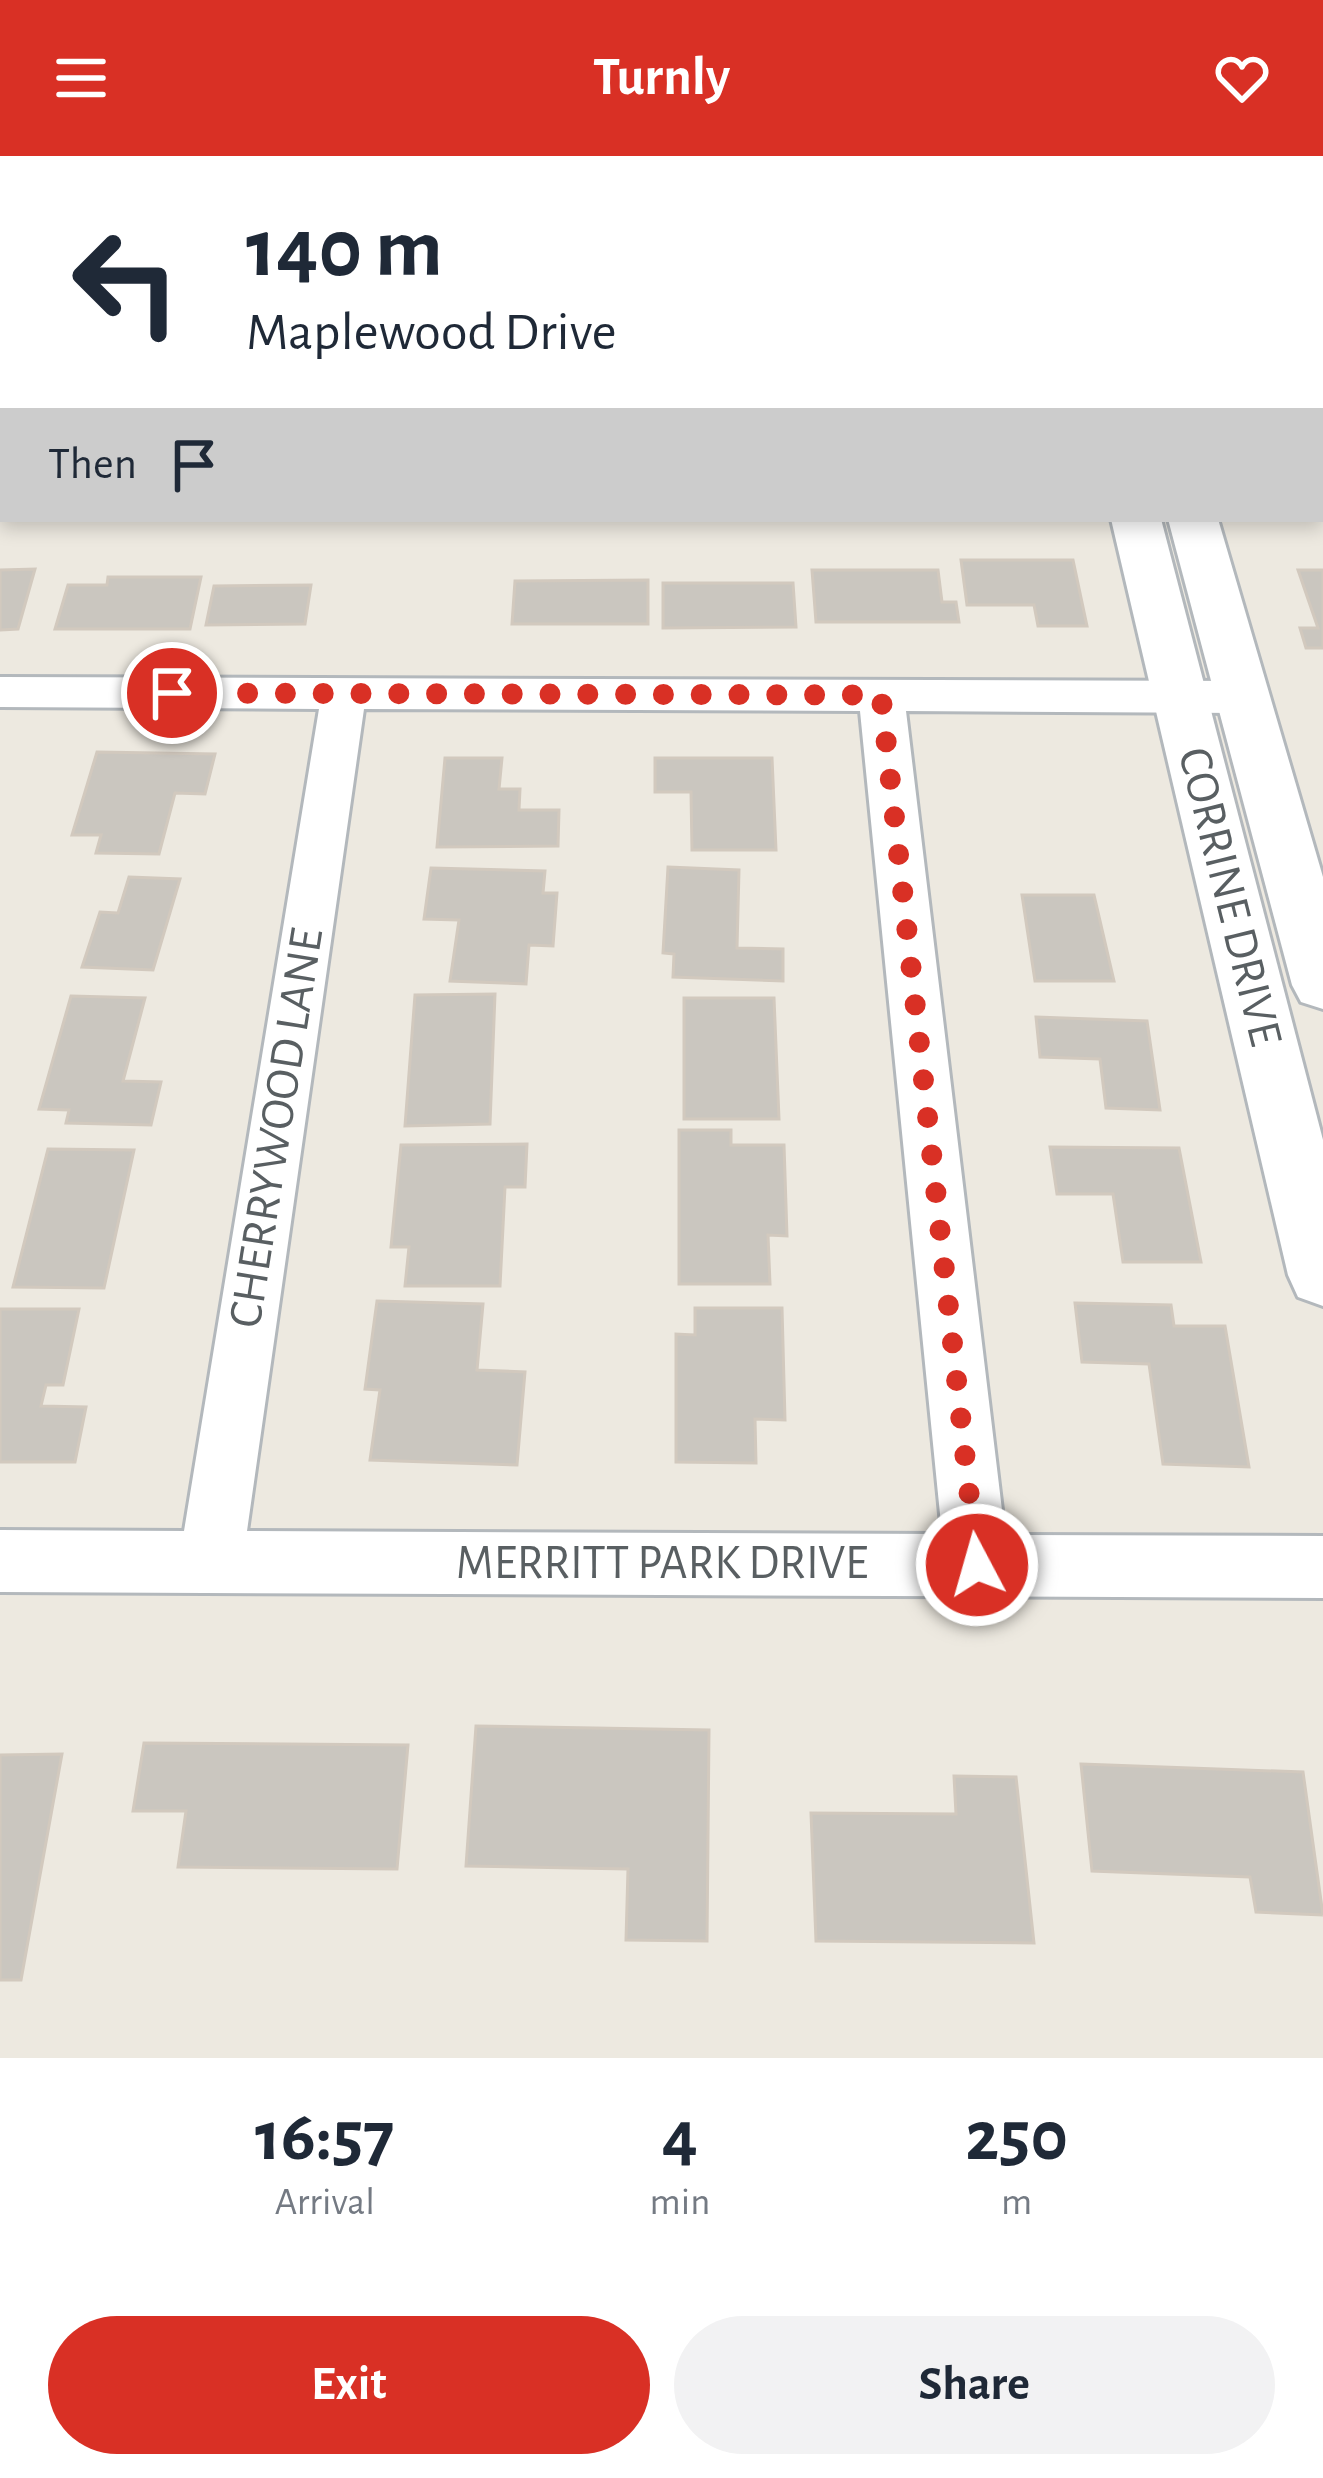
<!DOCTYPE html>
<style>
:root{--surface:#fff;--page:#f2f2f3;--text:#1f2937;--muted:#747a83;--accent:#d93025}
body{margin:0;font-family:"Alegreya Sans",sans-serif;background:var(--page);color:var(--text);height:100vh;display:flex;flex-direction:column;font-size:45px;white-space:nowrap}
*{box-sizing:border-box;margin:0}
p{font-size:39px;color:var(--muted)}
.icon{flex:none;width:66px;height:66px;fill:none;stroke:currentColor;stroke-width:2;stroke-linecap:round;stroke-linejoin:round}
.map{position:relative;height:1902px;overflow:hidden}
.panel{display:flex;flex-direction:column;background:var(--surface);flex:1}
.panel>*{flex:none}
.guide{position:absolute;left:0px;top:0px;width:1323px;height:366px;box-shadow:0 6px 18px #0003;background:#fff;color:var(--text);overflow:hidden}
.pin{position:absolute;display:grid;place-items:center;width:102px;height:102px;color:#fff;margin:-51px;border:6px solid #fff;border-radius:50%;box-shadow:0 3px 12px #0007}
.me{position:absolute;width:132px;margin:-66px;rotate:354deg;stroke-linejoin:round;filter:drop-shadow(0 0 9px #0008)}
.turn{display:flex;align-items:center;gap:42px;height:252px;padding:0 48px;font-size:54px}
.turn .icon{width:156px;height:156px;stroke-width:2.5}
.turn b{display:block;font-size:84px;line-height:102px}
.then{display:flex;align-items:center;height:114px;padding:0 48px;background:#0003;gap:24px;font-size:45px}
.eta{display:flex;justify-content:space-evenly;align-items:center;height:204px;text-align:center}
.eta b{font-size:72px;font-weight:700;line-height:84px}
.primary-button{display:flex;gap:24px;margin-top:auto;padding:24px 48px}
.primary-button a{flex:1;height:138px;border-radius:72px;background:var(--accent);color:#fff;font-size:48px;font-weight:700;line-height:138px;text-align:center}
.primary-button a+a{background:var(--page);color:var(--text)}
header{display:flex;justify-content:space-between;align-items:center;height:156px;padding:0 48px;background:var(--accent);color:#fff;font-size:54px;font-weight:700}
.map>svg:first-child{display:block}
.building{fill:#cac6bf;stroke:#d2c9be;stroke-width:3}
.lines{fill:none;stroke-linecap:round;stroke-linejoin:round}
.minor-casing{stroke:#b3b8bc;stroke-width:6}
.tertiary-casing{stroke:#b3b8bc;stroke-width:6}
.minor{fill:#fff;fill-rule:evenodd}
.tertiary{fill:#fff;fill-rule:evenodd}
.route{stroke:#d93025;stroke-width:21;stroke-dasharray:0 37.8}
.labels{text-anchor:middle;dominant-baseline:central;stroke-width:9;stroke-linejoin:round;paint-order:stroke}
.street-label{font-size:48px;fill:#595f62;stroke:#fff}
</style>
<header><svg class="icon" aria-label="menu" viewBox="0 0 24 24"><path d="M4 6h16M4 12h16M4 18h16"/></svg>Turnly<svg class="icon" aria-label="heart" viewBox="0 0 24 24"><path d="M12 20l-8-8c-3-5 5-10 8-4 3-6 11-1 8 4z"/></svg></header>
<div class="map">
<svg width="1323" height="1902" viewBox="0 0 1323 1902">
<rect width="100%" height="100%" fill="#ede9e0"/>
<!-- building -->
<g class="building">
<path d="M961,404H1073L1087,470H1038L1034,449H967Z"/>
<path d="M35,413L18,473L0,474V414Z"/>
<path d="M812,414H938L942,446H956L959,466H816Z"/>
<path d="M1298,414H1323V492H1306L1300,472H1318Z"/>
<path d="M108,421H201L190,473H55L68,429H107Z"/>
<path d="M648,424V468H512L515,425Z"/>
<path d="M663,427H793L796,471L663,472Z"/>
<path d="M311,429L305,468L206,469L214,430Z"/>
<path d="M97,596L215,598L205,638L175,637L159,698L96,697L101,679H72Z"/>
<path d="M445,602H502L499,633H520L519,654H559L558,690L437,691Z"/>
<path d="M655,602H772L776,694H692L691,636H655Z"/>
<path d="M668,711L739,714L737,792L783,793V825L673,821L674,798L663,797Z"/>
<path d="M431,712L545,715L543,737H557L553,790L529,789L526,828L450,825L459,764L424,763Z"/>
<path d="M129,721L180,723L153,814L82,811L100,756L118,757Z"/>
<path d="M1022,739H1094L1114,825H1035Z"/>
<path d="M495,838L490,968L405,970L415,839Z"/>
<path d="M71,840L145,842L123,925L161,926L151,969L66,967L69,954L39,953Z"/>
<path d="M684,842H774L779,963H684Z"/>
<path d="M1036,861L1147,865L1160,954L1106,952L1100,903L1040,901Z"/>
<path d="M679,974H731V989H784L787,1080L768,1079L770,1128H679Z"/>
<path d="M527,988L525,1031H505L500,1130H405L409,1091H391L401,989Z"/>
<path d="M1050,991L1179,992L1201,1106H1123L1113,1038H1057Z"/>
<path d="M48,993L134,994L104,1132L13,1131Z"/>
<path d="M377,1145L483,1148L477,1214L525,1216L517,1309L370,1304L380,1234L365,1233Z"/>
<path d="M1075,1147L1171,1149L1174,1170H1225L1249,1311L1163,1308L1149,1208L1082,1206Z"/>
<path d="M695,1152H782L785,1264L755,1263L756,1307L676,1306V1178L695,1179Z"/>
<path d="M0,1153H79L63,1229H46L41,1250L86,1251L75,1306H0Z"/>
<path d="M476,1570L709,1574L707,1785L626,1784L628,1713L466,1710Z"/>
<path d="M144,1587L408,1589L397,1713L178,1711L186,1655H133Z"/>
<path d="M62,1598L21,1824H0V1599Z"/>
<path d="M1081,1608L1303,1616L1323,1759L1256,1756L1250,1721L1092,1715Z"/>
<path d="M954,1620L1016,1621L1034,1787L816,1785L811,1657L956,1658Z"/>
</g>
<g class="lines">
<defs>
<g id="minor">
<rect x="0" y="204" width="3" height="22"/>
<path d="M0,521L1243,525L1259,530L1266,541L1259,552L1243,557L906,555L1005,1379L1323,1380V1442L0,1436V1374L184,1375L319,553L0,551ZM364,553L860,555L942,1378L247,1375Z"/>
</g>
<g id="tertiary">
<path d="M1027,0H1069L1070,3H1028Z"/>
<path d="M1074,0H1116L1117,3H1075Z"/>
<rect x="1320" y="185" width="3" height="28"/>
<path d="M1111,363H1161L1323,984V1150L1298,1141L1288,1119Z"/>
<path d="M1168,363H1218L1323,721V853L1301,846L1292,829Z"/>
</g>
</defs>
<!-- minor casing -->
<use href="#minor" class="minor-casing"/>
<!-- tertiary casing -->
<use href="#tertiary" class="tertiary-casing"/>
<!-- minor -->
<use href="#minor" class="minor"/>
<!-- tertiary -->
<use href="#tertiary" class="tertiary"/>
</g>
<g class="lines">
<!-- route -->
<path class="route" d="M172,537L881,539L977,1409"/>
</g>
<g class="labels">
<!-- street labels -->
<g class="street-label">
<text transform="translate(1229 741) rotate(76)">CORRINE DRIVE</text>
<text transform="translate(277 972) rotate(-81)">CHERRYWOOD LANE</text>
<text x="662" y="1408">MERRITT PARK DRIVE</text>
</g>
</g>
</svg>
<div class="pin" style="left:172px;top:537px;background:#d93025"><svg class="icon" aria-label="arrive" viewBox="0 0 24 24"><path d="M6 21V4h12l-3 4 3 4H6"/></svg></div>
<svg class="me" style="left:977px;top:1409px" viewBox="-20 -20 40 40"><circle r="17" fill="#d93025" stroke="#fff" stroke-width="3"/><path d="M0-11L8 9 0 5-8 9z" fill="#fff"/></svg>
<div class="guide">
<div class="turn"><svg class="icon" aria-label="left" viewBox="0 0 24 24"><path d="M17 20v-9H6M10 6l-5 5 5 5"/></svg><div><b>140 m</b>Maplewood Drive</div></div>
<div class="then">Then<svg class="icon" aria-label="arrive" viewBox="0 0 24 24"><path d="M6 21V4h12l-3 4 3 4H6"/></svg></div>
</div>
</div>
<section class="panel">
<div class="eta">
<div><b>16:57</b><p>Arrival</p></div>
<div><b>4</b><p>min</p></div>
<div><b>250</b><p>m</p></div>
</div>
<div class="primary-button"><a>Exit</a><a>Share</a></div>
</section>
